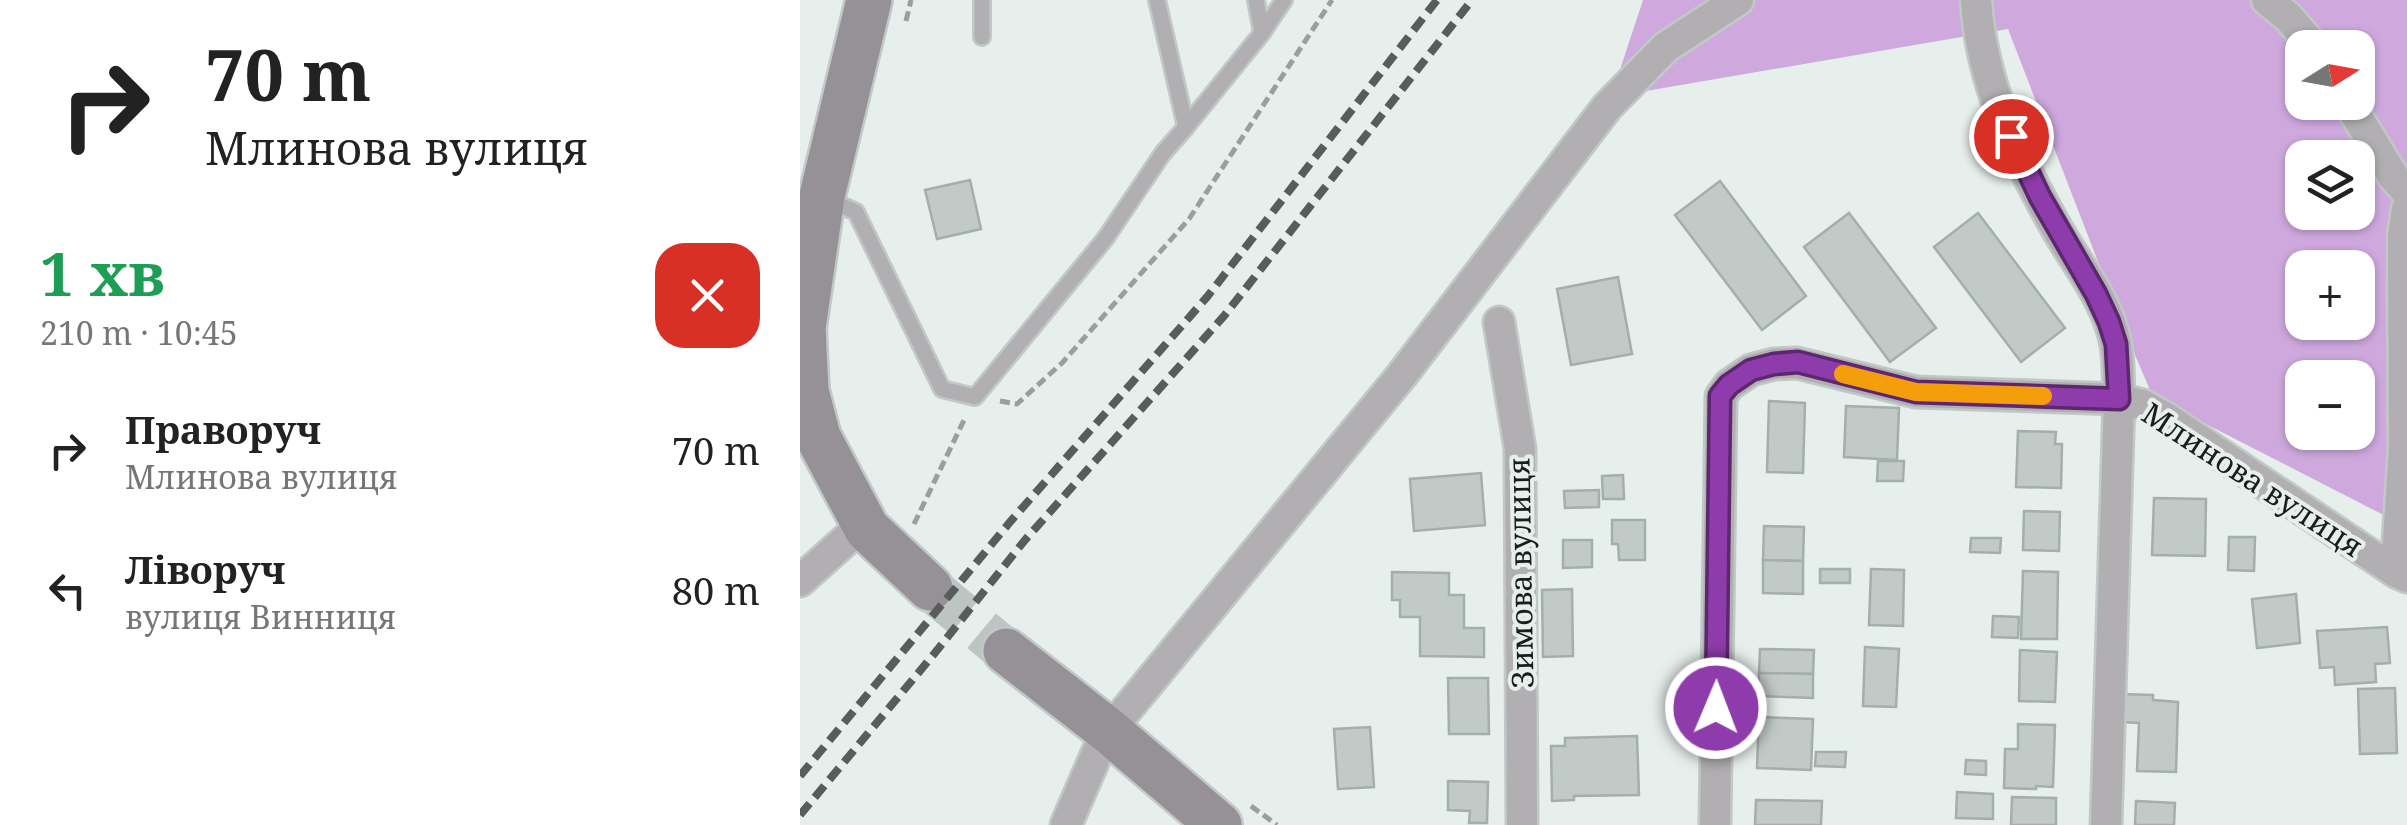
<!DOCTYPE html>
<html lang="uk">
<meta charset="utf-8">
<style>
:root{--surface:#fff;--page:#f6f6f6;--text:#222;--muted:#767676}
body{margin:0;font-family:"Noto Serif",serif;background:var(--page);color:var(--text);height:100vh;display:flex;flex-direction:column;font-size:38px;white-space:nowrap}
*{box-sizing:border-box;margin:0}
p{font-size:32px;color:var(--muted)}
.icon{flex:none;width:55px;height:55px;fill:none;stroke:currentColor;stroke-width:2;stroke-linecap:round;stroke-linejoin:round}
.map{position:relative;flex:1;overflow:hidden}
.details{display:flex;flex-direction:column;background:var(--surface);width:800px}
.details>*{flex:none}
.banner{background:#fff;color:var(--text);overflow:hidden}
.needle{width:65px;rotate:79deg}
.fabs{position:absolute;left:1485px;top:30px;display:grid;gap:20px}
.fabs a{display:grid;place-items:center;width:90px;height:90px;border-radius:20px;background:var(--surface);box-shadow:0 2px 8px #0004;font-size:50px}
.pin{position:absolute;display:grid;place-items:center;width:85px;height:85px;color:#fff;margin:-42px;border:5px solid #fff;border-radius:50%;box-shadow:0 2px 10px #0007}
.me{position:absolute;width:110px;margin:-55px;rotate:1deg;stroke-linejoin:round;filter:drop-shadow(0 0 8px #0008)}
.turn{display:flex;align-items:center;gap:35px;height:210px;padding:0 40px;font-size:45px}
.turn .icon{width:130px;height:130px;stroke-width:2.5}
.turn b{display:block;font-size:70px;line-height:85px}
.round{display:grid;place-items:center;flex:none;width:105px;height:105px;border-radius:30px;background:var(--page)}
.overview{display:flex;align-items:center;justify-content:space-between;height:170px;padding:0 40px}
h1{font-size:60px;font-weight:700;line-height:75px;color:#1e9e55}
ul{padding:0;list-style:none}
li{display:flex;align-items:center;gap:30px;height:140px;padding:0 40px}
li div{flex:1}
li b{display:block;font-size:38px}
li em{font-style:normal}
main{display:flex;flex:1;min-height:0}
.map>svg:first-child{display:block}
.green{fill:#cfa9de;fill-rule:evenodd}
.building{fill:#c1cac7;stroke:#a5aeaa;stroke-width:2.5}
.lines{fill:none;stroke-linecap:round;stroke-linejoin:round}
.secondary-tunnel{stroke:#bdc5c2;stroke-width:45;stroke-dasharray:45 22;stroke-linecap:butt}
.lane-casing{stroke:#c1c9c6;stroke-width:20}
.street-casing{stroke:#c1c9c6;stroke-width:35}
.secondary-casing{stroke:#c1c9c6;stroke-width:50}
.path{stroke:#999f9d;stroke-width:5;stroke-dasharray:10 5;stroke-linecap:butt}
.lane{stroke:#b2afb3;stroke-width:15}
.street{stroke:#b2afb3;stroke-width:30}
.secondary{stroke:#959196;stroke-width:45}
.rail{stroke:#585c5b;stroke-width:8;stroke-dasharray:15 8;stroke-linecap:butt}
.route-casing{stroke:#5c276f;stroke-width:25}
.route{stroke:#8e3cab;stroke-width:18}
.slow{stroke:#f59e0b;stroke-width:18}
.labels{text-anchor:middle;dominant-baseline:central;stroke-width:8;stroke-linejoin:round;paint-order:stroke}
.street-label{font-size:30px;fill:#1a1d1c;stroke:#e6efeb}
</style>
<main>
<section class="details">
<div class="banner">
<div class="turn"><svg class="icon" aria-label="right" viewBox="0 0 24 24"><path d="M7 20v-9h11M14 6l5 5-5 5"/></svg><div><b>70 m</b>Млинова вулиця</div></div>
</div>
<div class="overview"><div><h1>1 хв</h1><p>210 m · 10:45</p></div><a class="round" style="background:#d93025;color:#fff"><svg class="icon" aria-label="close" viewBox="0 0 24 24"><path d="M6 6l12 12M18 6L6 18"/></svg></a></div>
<ul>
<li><svg class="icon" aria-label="right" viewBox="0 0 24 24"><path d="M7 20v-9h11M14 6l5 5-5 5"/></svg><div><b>Праворуч</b><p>Млинова вулиця</p></div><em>70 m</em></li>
<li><svg class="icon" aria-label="left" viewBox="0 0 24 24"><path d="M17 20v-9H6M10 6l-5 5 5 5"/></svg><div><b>Ліворуч</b><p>вулиця Винниця</p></div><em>80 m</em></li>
</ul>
</section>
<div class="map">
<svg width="1607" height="825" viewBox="0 0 1607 825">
<rect width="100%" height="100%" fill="#e6efeb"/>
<!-- green -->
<path class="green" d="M843,0H1607V527L1353,397L1326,334L1208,29L811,97ZM1502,48H1558V102H1502ZM1502,158H1558V212H1502ZM1502,268H1558V322H1502ZM1502,378H1558V432H1502Z"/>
<!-- building -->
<g class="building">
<path d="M170,180L181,229L137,239L125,190Z"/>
<path d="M920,181L1006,296L962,330L875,215Z"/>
<path d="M1049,213L1136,328L1090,362L1004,247Z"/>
<path d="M1178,213L1265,328L1221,362L1134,247Z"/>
<path d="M818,277L832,354L771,365L757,289Z"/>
<path d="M969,401L1005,403L1003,473L967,472Z"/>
<path d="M1046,406L1099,408L1097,460L1044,457Z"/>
<path d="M1218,431L1256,432L1255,444H1262L1261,488L1216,487Z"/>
<path d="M1078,461H1104L1103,481H1077Z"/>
<path d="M681,473L685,525L614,531L610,479Z"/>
<path d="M823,475L824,499H803L802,476Z"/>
<path d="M799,490V507L765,508L764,491Z"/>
<path d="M1354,498L1406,499L1405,556L1352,555Z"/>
<path d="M1224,511L1260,512L1259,551L1223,550Z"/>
<path d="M812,520H845V560H819L818,544H812Z"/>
<path d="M964,526L1004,527L1003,561L963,560Z"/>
<path d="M1429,537H1455L1454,571L1428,570Z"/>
<path d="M1171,538H1201L1200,553L1170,552Z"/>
<path d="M763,540H792V567L763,568Z"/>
<path d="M963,560L1003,561V594L963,593Z"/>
<rect x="1020" y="569" width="30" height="14"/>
<path d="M1071,569L1104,570L1103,626L1069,625Z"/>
<path d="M1223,571L1258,572L1257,639H1221Z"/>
<path d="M592,572L649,573V595H664V628H684V657L620,656V617H600V600H592Z"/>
<path d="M772,589L773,656L743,657L742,590Z"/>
<path d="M1496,594L1500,643L1457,648L1452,599Z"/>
<path d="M1193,616L1219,617L1218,638L1192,637Z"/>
<path d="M1587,627L1590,663L1575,664L1576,682L1535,685L1534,667L1520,668L1517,631Z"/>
<path d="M1065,647L1099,649L1096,707L1063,706Z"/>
<path d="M960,649L1014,650L1013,674L959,673Z"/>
<path d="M1220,650L1257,652L1255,702L1219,701Z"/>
<path d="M959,673L1013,674V698L959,696Z"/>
<path d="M648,678H688L689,734H649Z"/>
<path d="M1595,688L1597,753L1560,754L1558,689Z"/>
<path d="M1321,694L1353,695V700L1378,702L1376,772L1337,771L1339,723L1320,722Z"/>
<path d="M959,717L1013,719L1011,770L957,768Z"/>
<path d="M1218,724L1255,725L1253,787L1236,786V789L1204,788L1205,749H1218Z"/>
<path d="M570,727L574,787L538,789L534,729Z"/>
<path d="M837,736L839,795L774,796V800L752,801L751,746H765V738Z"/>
<path d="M1016,752H1046L1045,767L1015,766Z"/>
<path d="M1166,760L1186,761V775L1165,774Z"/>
<path d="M648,781L688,782L687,823H669L670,811L648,810Z"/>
<path d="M1157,792L1193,794V819L1156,818Z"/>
<path d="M1212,797L1256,798V825H1211Z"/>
<path d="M956,800L1022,801L1021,825H955Z"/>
<path d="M1336,801L1375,803L1374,825H1335Z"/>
</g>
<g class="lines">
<!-- secondary-tunnel -->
<path class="secondary-tunnel" d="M130,588L206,651"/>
<defs>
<g id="lane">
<path d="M182,0V37"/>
<path d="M357,0L386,127L462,33L484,0"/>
<path d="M456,0L462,33"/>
<path d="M27,199L56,212L142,389L175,397L305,239L363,153L386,127"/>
</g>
<g id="street">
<path d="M1176,0C1181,82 1217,159 1257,229C1278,266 1309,303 1316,345C1319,362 1318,381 1319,399L1306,825"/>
<path d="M1467,0L1488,17L1515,48"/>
<path d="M1548,102L1593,176L1607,192"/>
<path d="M699,322L720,449L722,825"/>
<path d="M1596,572L1604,448L1603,236L1607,209"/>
<path d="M0,581L48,538L67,529"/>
<path d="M266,825L297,753L309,731L602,375L807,107L866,47L938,0"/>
<path d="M915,825L921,396L929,385L951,370L974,364L997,363L1116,392L1319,399L1343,405L1366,418L1596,572L1607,577"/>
</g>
<g id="secondary">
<path d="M69,0L22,196L3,328L6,391L18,437L67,529L130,588"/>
<path d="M206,651L309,731L419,825"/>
</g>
</defs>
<!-- lane casing -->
<use href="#lane" class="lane-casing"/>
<!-- street casing -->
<use href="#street" class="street-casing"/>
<!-- secondary casing -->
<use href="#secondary" class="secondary-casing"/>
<!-- path -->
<g class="path">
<path d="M106,21L111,0"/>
<path d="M200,401L217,404L262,363L389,219L532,0"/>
<path d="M114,524L166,416"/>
<path d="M451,806L477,825"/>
</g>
<!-- lane -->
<use href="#lane" class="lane"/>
<!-- street -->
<use href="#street" class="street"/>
<!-- secondary -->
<use href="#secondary" class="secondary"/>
<!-- rail -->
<g class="rail">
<path d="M0,776L210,522L407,297L637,0"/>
<path d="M0,815L134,654L225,540L424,316L672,0"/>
</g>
</g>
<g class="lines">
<defs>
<path id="route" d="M916,708L920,396L929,385L951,370L974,364L998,362L1116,392L1319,399L1316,344L1309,322L1296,294L1240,197L1211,136"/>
</defs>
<!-- route casing -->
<use href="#route" class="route-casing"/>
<!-- route -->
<use href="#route" class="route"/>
<!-- slow -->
<path class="slow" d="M1043,374L1116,392L1243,396"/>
</g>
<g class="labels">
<!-- street labels -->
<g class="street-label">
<text transform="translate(1453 479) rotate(33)">Млинова вулиця</text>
<text transform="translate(720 573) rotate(-91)">Зимова вулиця</text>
</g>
</g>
</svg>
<div class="fabs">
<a><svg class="needle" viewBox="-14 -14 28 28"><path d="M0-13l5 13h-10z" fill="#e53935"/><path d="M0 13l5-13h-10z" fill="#767676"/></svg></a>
<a><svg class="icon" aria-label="layers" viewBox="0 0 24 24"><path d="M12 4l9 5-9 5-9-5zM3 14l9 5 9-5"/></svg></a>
<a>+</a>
<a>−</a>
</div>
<div class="pin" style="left:1211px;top:136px;background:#d93025"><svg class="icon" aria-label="arrive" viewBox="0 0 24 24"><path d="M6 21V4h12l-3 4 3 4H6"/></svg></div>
<svg class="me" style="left:916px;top:708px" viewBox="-20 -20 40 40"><circle r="17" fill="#8e3cab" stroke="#fff" stroke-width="3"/><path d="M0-11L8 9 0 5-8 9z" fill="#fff"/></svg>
</div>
</main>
